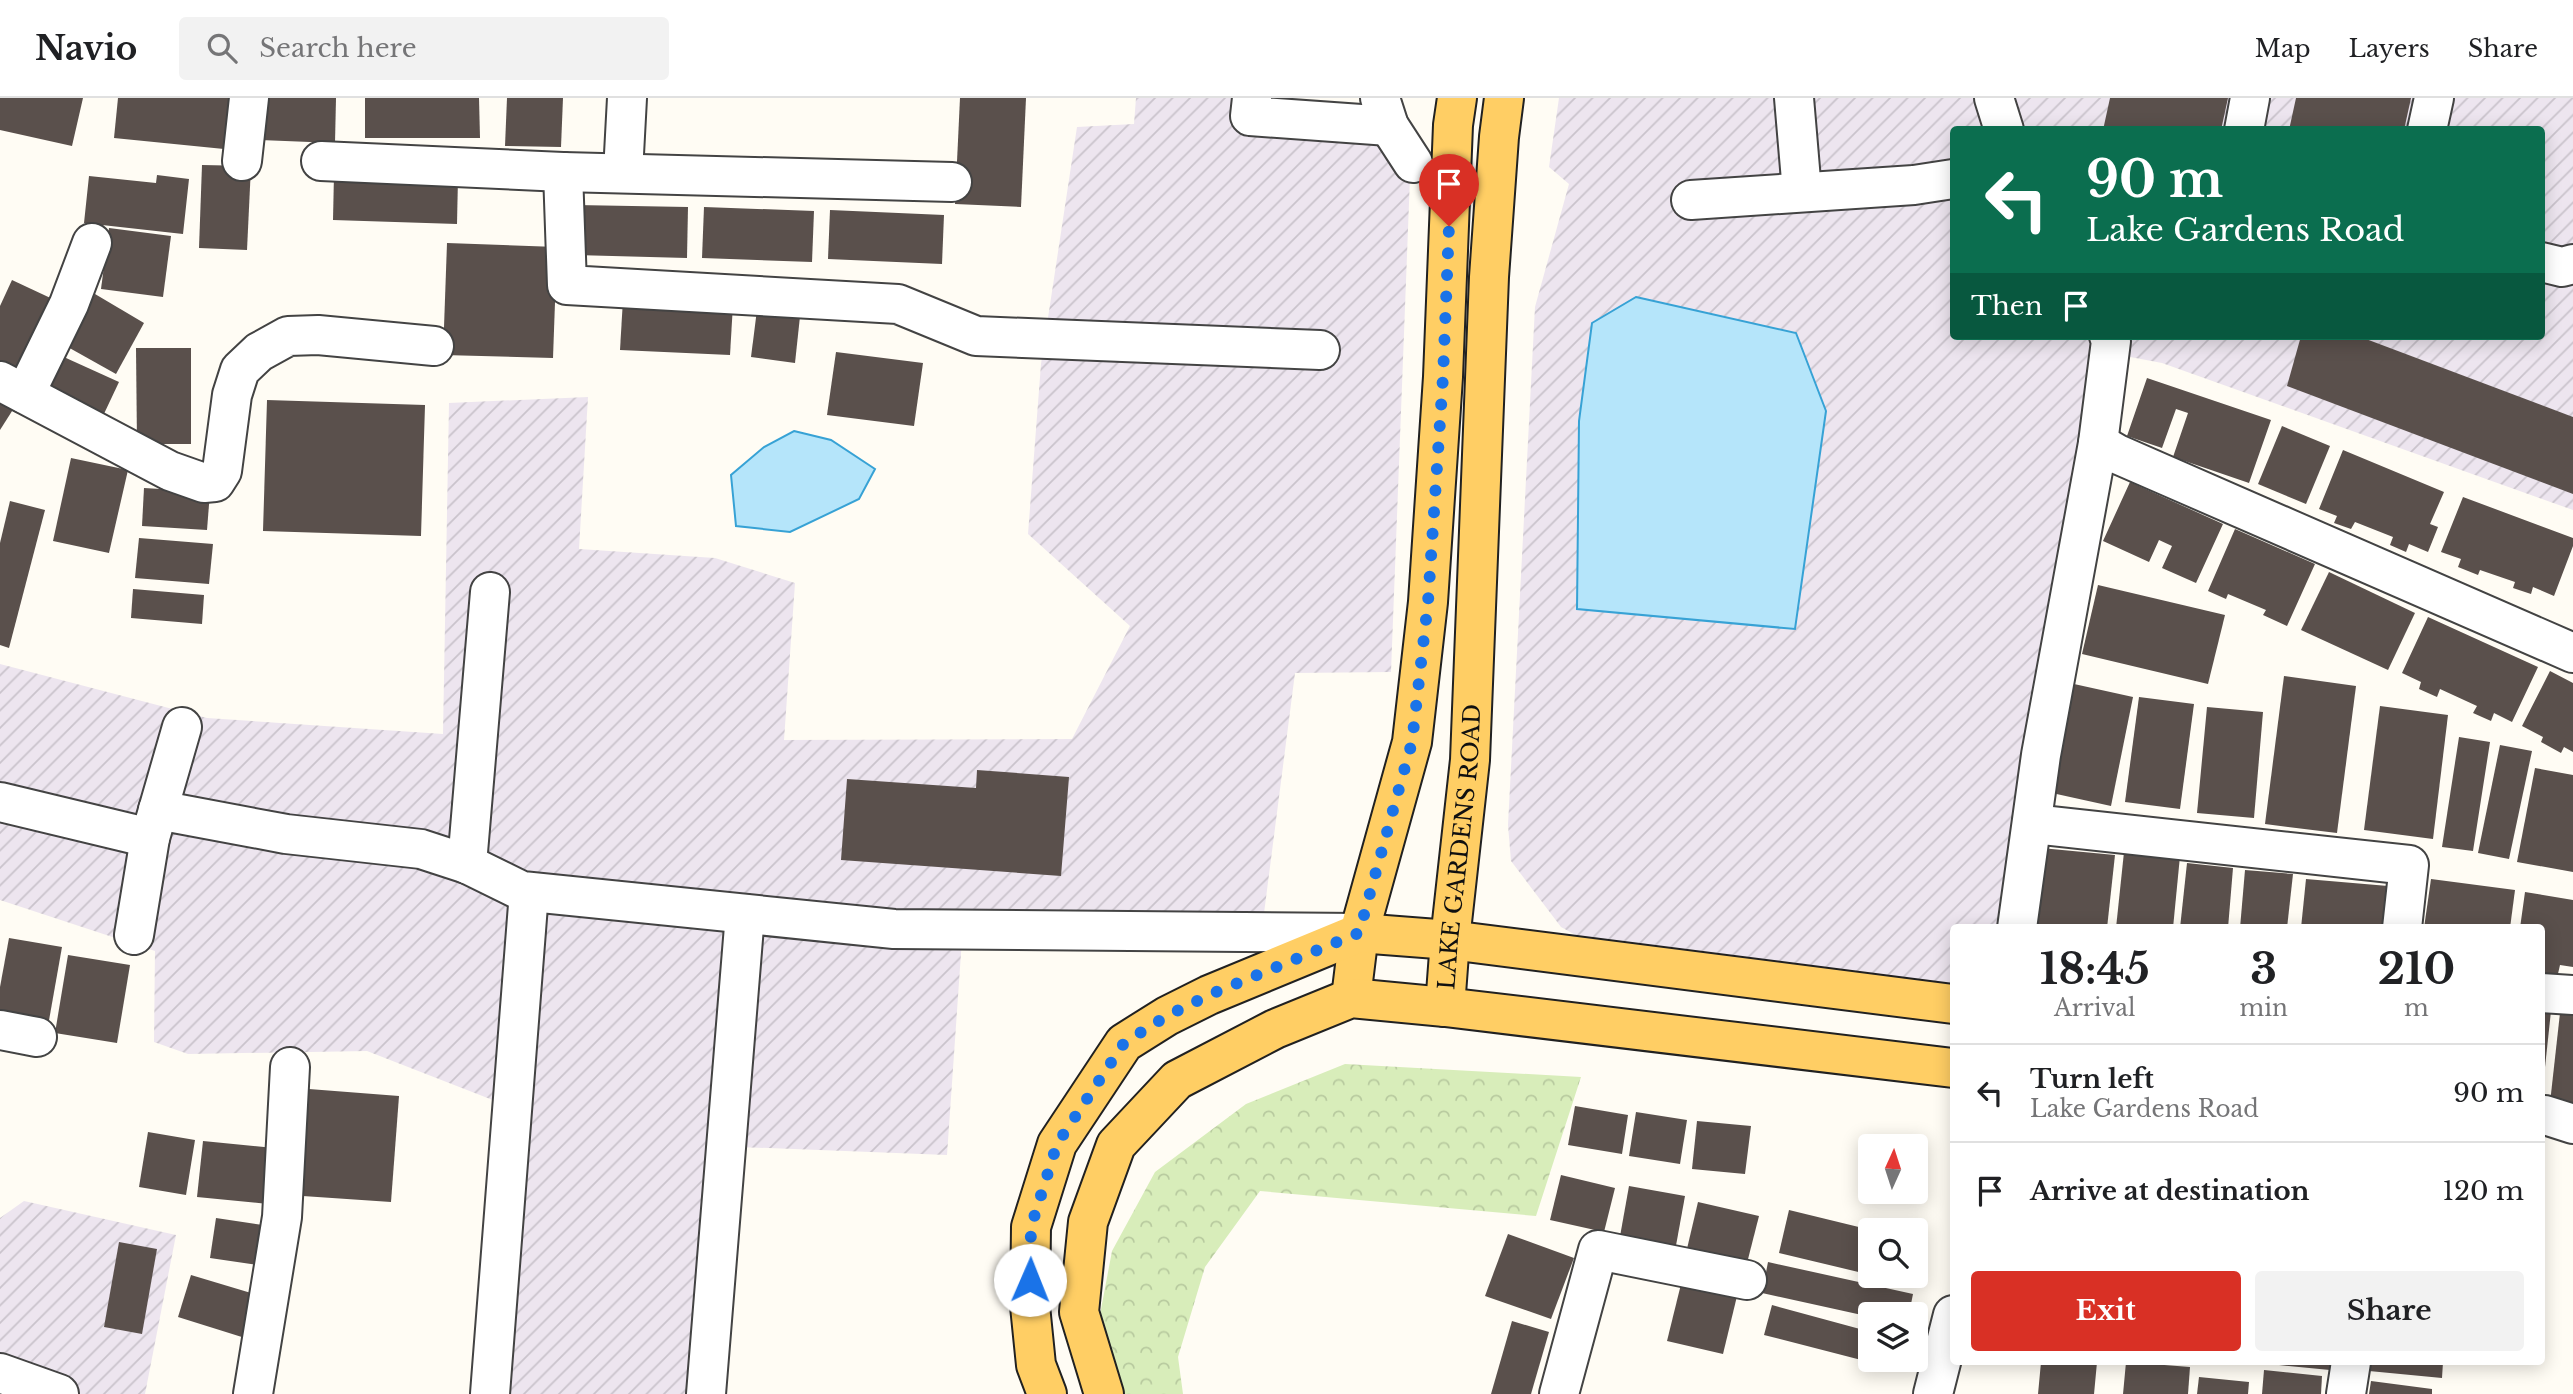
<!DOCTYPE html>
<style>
:root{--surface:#fff;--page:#f2f2f2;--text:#202124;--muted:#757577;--line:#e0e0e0;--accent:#d93025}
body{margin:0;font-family:"Libre Baskerville",serif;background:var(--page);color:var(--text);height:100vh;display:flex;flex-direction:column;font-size:26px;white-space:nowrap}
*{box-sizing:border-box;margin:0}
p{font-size:23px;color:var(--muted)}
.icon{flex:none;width:38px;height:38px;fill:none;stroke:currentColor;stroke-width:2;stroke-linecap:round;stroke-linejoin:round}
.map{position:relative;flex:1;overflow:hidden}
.details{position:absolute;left:1950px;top:826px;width:595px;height:441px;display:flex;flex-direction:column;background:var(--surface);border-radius:7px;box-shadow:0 4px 18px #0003}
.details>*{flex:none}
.hud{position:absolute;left:1950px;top:28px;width:595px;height:214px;border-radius:7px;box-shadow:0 4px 18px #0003;background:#0b6e4f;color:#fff;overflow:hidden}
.needle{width:46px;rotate:3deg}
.fabs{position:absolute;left:1858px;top:1036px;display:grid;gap:14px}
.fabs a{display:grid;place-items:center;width:70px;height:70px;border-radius:7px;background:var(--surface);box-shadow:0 4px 18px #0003;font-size:35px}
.pin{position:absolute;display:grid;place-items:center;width:60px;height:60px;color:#fff;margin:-72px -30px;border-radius:50% 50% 50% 0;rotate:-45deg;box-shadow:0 0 7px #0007}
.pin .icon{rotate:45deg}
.me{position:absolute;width:77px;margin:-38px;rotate:1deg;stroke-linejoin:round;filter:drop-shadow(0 0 5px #0008)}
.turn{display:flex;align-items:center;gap:24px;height:147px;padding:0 21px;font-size:32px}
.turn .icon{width:91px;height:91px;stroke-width:2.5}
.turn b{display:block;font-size:49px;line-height:60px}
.then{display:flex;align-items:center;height:66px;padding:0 21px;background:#0003;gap:14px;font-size:26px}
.eta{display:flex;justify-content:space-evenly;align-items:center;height:119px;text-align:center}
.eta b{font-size:42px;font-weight:700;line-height:49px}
.primary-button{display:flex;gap:14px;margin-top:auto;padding:14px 21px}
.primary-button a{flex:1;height:80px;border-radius:7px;background:var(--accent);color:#fff;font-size:28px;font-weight:700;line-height:80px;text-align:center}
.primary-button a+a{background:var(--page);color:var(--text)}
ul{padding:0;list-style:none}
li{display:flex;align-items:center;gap:21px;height:98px;padding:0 21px;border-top:2px solid var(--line)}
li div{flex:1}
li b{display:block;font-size:26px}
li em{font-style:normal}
header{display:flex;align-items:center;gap:42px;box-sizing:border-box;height:98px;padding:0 35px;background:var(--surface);border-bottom:2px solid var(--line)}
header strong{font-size:33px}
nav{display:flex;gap:38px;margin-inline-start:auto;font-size:24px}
.search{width:490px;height:63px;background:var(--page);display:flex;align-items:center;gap:18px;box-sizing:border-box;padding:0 24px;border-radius:7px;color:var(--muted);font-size:26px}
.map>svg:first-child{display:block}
.industrial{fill:url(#industrial-furrows);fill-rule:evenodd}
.park{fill:url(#park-crowns)}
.water{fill:#b5e5fa;stroke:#37a2d5;stroke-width:2}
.building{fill:#5a504c}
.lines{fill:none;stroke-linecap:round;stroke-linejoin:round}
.minor-casing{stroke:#434343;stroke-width:42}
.major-casing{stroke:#212121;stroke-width:42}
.minor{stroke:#fff;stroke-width:38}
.major{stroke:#ffce64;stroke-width:38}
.route{stroke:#1a73e8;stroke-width:12;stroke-dasharray:0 21.6}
.labels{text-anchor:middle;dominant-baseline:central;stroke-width:7;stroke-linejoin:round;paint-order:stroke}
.street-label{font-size:23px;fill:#101010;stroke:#fff}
</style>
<header>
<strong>Navio</strong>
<div class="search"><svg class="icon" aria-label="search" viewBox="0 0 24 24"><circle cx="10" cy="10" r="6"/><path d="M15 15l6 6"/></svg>Search here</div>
<nav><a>Map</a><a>Layers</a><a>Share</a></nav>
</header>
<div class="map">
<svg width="2573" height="1296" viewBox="0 0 2573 1296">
<defs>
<pattern id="industrial-furrows" width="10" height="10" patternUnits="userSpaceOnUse" patternTransform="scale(1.75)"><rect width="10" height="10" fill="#ede5ef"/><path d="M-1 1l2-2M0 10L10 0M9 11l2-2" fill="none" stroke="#cac3cc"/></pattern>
<pattern id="park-crowns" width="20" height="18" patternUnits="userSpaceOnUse" patternTransform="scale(1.75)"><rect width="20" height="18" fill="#d8edba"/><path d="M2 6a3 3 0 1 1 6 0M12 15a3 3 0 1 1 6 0" fill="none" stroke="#b8ca9f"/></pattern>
</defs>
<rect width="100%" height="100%" fill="#fffcf4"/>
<!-- industrial -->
<g class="industrial">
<path d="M1136,0H1239L1382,34L1410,79L1391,574L1295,575L1263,823L950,820L540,784L144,726L0,687V566L207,620L443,636L449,305L588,299L579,451L715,460L795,485L784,642L1072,641L1130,528L1028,436L1041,266L1077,29L1134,26Z"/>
<path d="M1559,0H2573V412L2162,265L2104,254L2008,829L1953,830V896L1623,863L1561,829L1511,763L1508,727L1535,209L1569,86L1549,69ZM1953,32H2541V238H1953Z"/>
<path d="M0,711L164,720L962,841L947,1057L714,1048L692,1296H505L531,1017L367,953L188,956L154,944L155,853L0,802Z"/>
<path d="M24,1103L176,1137L145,1296H0V1120Z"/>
</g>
<!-- park -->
<path class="park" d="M1345,966L1581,979L1536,1118L1260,1093L1205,1169L1178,1259L1183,1296H1116L1095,1243L1112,1153L1155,1074L1246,1006Z"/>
<!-- water -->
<g class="water">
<path d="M1636,199L1796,235L1826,313L1795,531L1577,511L1579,323L1592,225Z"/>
<path d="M794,333L831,342L875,371L859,401L790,434L736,428L731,377L764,349Z"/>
</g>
<!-- building -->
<g class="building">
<path d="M0,0H83L72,48L0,32Z"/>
<path d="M118,0H229L224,51L114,40Z"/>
<path d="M261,0H336L335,45L260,42Z"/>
<path d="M365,0H479L480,40H365Z"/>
<path d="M507,0H563L561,49L505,48Z"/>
<path d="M960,0H1026L1021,109L955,106Z"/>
<path d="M2110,0H2228L2221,32H2103Z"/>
<path d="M2296,0H2411L2404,32H2289Z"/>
<path d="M202,67L251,68L247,152L199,150Z"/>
<path d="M334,76L458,79L457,126L333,122Z"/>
<path d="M157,77L189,81L183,136L84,125L89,78L156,85Z"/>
<path d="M576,107L688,109L687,160L575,157Z"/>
<path d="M704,109L814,113L812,164L702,160Z"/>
<path d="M830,112L944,117L942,166L828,161Z"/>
<path d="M109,130L171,138L163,199L101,191Z"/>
<path d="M447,145L557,149L553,260L443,257Z"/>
<path d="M12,182L59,204L24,279L0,267V208Z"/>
<path d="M95,196L144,225L116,276L66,248Z"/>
<path d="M623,201L733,206L730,257L620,252Z"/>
<path d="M758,204L801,209L795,265L751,259Z"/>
<path d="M2301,238H2358L2573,319V396L2287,288Z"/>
<path d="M136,250H191V346H137Z"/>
<path d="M836,254L923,265L914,328L827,317Z"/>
<path d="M55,255L119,284L102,320L39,291Z"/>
<path d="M2147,280L2271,322L2249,385L2173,359L2188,315L2176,311L2162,350L2127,338Z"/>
<path d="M0,301L14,310L0,332Z"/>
<path d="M267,302L425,307L421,438L263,433Z"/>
<path d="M2282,328L2330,348L2306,406L2258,386Z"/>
<path d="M2343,352L2444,394L2430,426L2438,429L2428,454L2409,446L2406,454L2390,447L2393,439L2355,424L2351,431L2334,425L2337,418L2319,411Z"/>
<path d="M71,360L128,372L109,455L53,443Z"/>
<path d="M2130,384L2223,426L2196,485L2162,470L2172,448L2159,442L2149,464L2103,443Z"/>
<path d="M144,390L210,394L207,432L142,428Z"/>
<path d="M2463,399L2573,440V448L2554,498L2533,489L2531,496L2513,490L2515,484L2480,472L2478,477L2458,469L2461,461L2441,454Z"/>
<path d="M10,403L45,412L9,550L0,547V445Z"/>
<path d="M2235,431L2315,466L2287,528L2263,517L2266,512L2228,496L2226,501L2208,493Z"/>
<path d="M139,440L213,446L209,486L135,480Z"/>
<path d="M2329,474L2415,515L2388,572L2301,532Z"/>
<path d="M2098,487L2225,517L2208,586L2082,556Z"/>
<path d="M133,491L204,497L202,526L131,520Z"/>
<path d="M2428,519L2538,569L2512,624L2494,615L2491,623L2473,615L2477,608L2440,591L2437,599L2419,591L2421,584L2402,575Z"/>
<path d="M2550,573L2573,585V654L2564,649L2561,655L2541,644L2543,639L2522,628Z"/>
<path d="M2284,578L2356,588L2337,735L2265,726Z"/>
<path d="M2074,586L2133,599L2111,708L2052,695Z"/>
<path d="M2139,599L2194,606L2180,711L2125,704Z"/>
<path d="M2380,608L2448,617L2433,741L2364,732Z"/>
<path d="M2207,609L2263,614L2254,720L2197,715Z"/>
<path d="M2459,639L2490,644L2473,753L2442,749Z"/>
<path d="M2500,647L2532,653L2509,761L2478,755Z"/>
<path d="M2535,670L2573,677V774L2517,764Z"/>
<path d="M977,672L1069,679L1061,778L841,762L847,681L976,690Z"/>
<path d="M2041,750L2115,757L2107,830H2034Z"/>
<path d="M2124,754L2180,758L2173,830H2116Z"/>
<path d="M2187,765L2233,770L2228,830H2180Z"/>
<path d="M2245,772L2293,776L2287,830H2240Z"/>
<path d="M2306,781L2388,788L2384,830H2301Z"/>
<path d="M2431,781L2515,792L2510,830H2424Z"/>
<path d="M2525,794L2573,802V869L2560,867L2557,880L2541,878V830H2520Z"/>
<path d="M9,840L62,849L48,928L0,919V889Z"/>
<path d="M68,857L130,867L117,945L55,935Z"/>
<path d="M2541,912L2551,913L2543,988H2541Z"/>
<path d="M2560,915L2573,917V1008L2550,1005Z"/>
<path d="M296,990L399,998L391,1104L288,1097Z"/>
<path d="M1575,1008L1628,1017L1622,1056L1568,1047Z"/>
<path d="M1636,1014L1687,1022L1680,1066L1629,1058Z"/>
<path d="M1697,1023L1751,1028L1745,1076L1692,1071Z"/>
<path d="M148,1034L195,1042L186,1097L139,1089Z"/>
<path d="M203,1043L274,1050L268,1106L197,1099Z"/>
<path d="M1561,1077L1615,1090L1604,1134L1550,1122Z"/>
<path d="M1629,1088L1685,1098L1675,1153L1619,1144Z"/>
<path d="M1698,1104L1759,1118L1746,1169L1686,1155Z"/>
<path d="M1789,1112L1871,1132V1177L1779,1155Z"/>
<path d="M216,1120L270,1128L264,1168L210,1160Z"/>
<path d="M1508,1136L1574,1160L1551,1221L1485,1198Z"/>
<path d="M1916,1143L1926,1145L1916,1188L1877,1179L1916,1178Z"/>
<path d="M119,1144L157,1151L142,1236L104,1229Z"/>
<path d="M1768,1164L1913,1196L1909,1216H1871V1219L1762,1195Z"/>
<path d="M191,1177L258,1197L245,1240L178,1219Z"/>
<path d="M1682,1182L1738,1194L1723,1256L1667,1243Z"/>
<path d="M1772,1207L1871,1234V1262H1903L1900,1272L1764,1237Z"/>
<path d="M1512,1223L1549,1234L1531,1296H1491Z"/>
<path d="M2041,1264H2097L2094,1296H2038Z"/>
<path d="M2126,1264L2190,1269L2188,1296H2123Z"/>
<path d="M2279,1264H2331L2330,1272L2279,1267Z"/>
<path d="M2370,1264H2443L2442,1280L2369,1273Z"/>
<path d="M2264,1272L2322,1278L2321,1296H2262Z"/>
<path d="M2199,1279L2249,1284L2248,1296H2197Z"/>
<path d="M2371,1283L2432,1291V1296H2369Z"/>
</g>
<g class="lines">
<defs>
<g id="minor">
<path d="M1252,0L1250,18L1389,28"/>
<path d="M1380,0L1389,28L1413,65"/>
<path d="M1794,0L1802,94"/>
<path d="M1994,0L2004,32"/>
<path d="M2244,32L2250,0"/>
<path d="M2427,32L2434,0"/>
<path d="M242,63L249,0"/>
<path d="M321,63L563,74L952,84"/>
<path d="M563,74L567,187L898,206L976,238L1320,252"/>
<path d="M623,75L627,0"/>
<path d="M1691,102L1914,87L1953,81"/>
<path d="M2541,164L2562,169L2573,166"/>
<path d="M0,283L170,373L204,385L215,384L222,373L232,297L240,272L259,254L288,238L318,237L434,248"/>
<path d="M25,296L69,206L92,145"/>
<path d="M2098,345L2117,356L2573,555"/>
<path d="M0,704L150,740"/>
<path d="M158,712L286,736L421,751L467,766L522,793L894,831L1359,835"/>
<path d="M2032,726L2409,767L2402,830"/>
<path d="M467,766L490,494"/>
<path d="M2017,830L2041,657L2098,345L2111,243L2109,238"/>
<path d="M134,837L150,740L182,629"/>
<path d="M2541,895L2573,897"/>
<path d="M0,932L37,939"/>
<path d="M2545,1017L2573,1026"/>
<path d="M0,1275L59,1296"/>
<path d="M253,1296L282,1119L290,969"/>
<path d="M490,1296L529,794"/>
<path d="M706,1296L745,816"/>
<path d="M1559,1296L1598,1152L1747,1182"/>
<path d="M1933,1296L1953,1217"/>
<path d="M2346,1296L2351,1264"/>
</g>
<g id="major">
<path d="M1351,900L1359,835L1412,644L1428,504L1443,279L1453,27L1457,0"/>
<path id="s1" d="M1445,909L1450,842L1470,662L1489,179L1499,39L1504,0"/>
<path d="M1047,1296L1036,1267L1030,1208L1031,1129L1057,1046L1124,945L1167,918L1209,897L1359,835L1450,842L1953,906"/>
<path d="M1104,1296L1079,1214L1088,1124L1116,1047L1177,982L1275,931L1351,900L1445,909L1953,970"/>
</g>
</defs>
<!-- minor casing -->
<use href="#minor" class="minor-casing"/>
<!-- major casing -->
<use href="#major" class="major-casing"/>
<!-- minor -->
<use href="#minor" class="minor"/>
<!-- major -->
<use href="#major" class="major"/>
</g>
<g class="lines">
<!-- route -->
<path class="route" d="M1030,1182L1031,1129L1057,1046L1124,945L1167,918L1209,897L1359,835L1412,644L1428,504L1443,279L1449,128"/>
</g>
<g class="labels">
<!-- street labels -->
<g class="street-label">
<text stroke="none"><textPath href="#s1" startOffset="161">LAKE GARDENS ROAD</textPath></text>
</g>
</g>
</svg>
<div class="fabs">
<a><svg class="needle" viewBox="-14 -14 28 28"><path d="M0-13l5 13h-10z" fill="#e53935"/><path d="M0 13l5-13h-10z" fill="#757577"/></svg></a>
<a><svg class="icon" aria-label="search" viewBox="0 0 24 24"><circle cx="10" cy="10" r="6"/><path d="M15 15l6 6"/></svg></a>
<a><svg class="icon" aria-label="layers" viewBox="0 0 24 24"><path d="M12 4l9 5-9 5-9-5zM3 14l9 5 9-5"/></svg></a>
</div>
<div class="pin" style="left:1449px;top:128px;background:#d93025"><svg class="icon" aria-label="arrive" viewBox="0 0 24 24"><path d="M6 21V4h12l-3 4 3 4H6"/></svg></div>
<svg class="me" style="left:1030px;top:1182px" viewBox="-20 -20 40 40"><circle r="19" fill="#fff"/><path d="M0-13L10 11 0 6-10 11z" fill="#1a73e8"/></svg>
<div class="hud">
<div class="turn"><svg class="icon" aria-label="left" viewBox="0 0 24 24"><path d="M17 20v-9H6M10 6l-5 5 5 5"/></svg><div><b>90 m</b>Lake Gardens Road</div></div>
<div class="then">Then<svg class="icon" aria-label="arrive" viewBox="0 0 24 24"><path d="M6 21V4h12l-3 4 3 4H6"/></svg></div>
</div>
<section class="details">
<div class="eta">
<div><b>18:45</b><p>Arrival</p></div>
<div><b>3</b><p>min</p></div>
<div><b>210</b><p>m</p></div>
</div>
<ul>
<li><svg class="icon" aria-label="left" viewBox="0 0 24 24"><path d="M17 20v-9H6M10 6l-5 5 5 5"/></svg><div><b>Turn left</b><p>Lake Gardens Road</p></div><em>90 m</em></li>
<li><svg class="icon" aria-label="arrive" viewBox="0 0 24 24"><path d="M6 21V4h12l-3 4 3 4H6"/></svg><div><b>Arrive at destination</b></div><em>120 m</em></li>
</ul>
<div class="primary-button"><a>Exit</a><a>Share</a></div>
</section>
</div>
